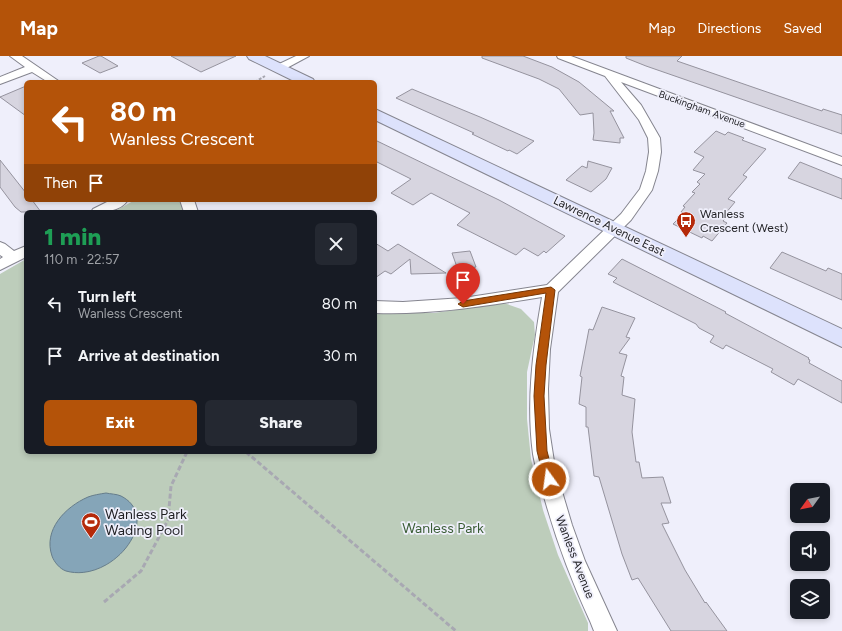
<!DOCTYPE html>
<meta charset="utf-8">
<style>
:root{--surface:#171b24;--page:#242831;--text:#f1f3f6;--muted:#9ea1a6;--accent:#b45309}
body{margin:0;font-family:Figtree,sans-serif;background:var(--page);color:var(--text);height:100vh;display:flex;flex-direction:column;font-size:15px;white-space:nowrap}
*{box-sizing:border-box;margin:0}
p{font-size:13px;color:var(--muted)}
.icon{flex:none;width:22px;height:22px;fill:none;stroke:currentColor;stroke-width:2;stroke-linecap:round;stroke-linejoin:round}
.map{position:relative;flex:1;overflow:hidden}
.details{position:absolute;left:24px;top:154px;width:353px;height:244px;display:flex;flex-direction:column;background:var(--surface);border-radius:6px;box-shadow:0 2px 6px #0003}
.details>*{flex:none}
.banner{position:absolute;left:24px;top:24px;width:353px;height:122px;border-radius:6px;box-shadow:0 2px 6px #0003;background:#b45309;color:#fff;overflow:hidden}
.needle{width:26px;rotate:237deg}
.tools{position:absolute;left:790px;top:427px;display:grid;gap:8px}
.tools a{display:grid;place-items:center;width:40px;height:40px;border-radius:6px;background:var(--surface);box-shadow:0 2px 6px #0003;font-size:20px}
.pin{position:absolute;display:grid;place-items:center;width:34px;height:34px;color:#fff;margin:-41px -17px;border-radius:50% 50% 50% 0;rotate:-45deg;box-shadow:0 0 4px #0007}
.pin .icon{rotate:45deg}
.me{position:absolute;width:44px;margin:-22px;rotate:346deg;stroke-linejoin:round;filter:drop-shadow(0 0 3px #0008)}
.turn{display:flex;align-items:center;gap:14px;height:84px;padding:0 20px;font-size:18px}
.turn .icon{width:52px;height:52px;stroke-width:2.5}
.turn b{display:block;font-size:28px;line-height:34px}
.then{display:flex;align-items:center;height:38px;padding:0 20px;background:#0003;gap:8px;font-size:15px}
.round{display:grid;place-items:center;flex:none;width:42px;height:42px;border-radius:6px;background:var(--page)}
.headline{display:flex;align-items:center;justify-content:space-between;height:68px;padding:0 20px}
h1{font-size:24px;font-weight:800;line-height:30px;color:#1e9e55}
.button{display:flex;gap:8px;margin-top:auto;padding:8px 20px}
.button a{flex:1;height:46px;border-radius:6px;background:var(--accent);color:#fff;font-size:16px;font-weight:800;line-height:46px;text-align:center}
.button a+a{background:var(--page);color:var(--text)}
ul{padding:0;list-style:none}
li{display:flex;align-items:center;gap:12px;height:52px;padding:0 20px}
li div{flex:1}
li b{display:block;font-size:15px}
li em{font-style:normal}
header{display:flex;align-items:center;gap:24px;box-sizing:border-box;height:56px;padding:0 20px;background:var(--accent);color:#fff}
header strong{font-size:19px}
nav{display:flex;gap:22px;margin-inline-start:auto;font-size:14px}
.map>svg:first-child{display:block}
.green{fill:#bdcdbb}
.water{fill:#85a5b8;stroke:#667d8b}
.building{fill:#d7d5e0;stroke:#95939e}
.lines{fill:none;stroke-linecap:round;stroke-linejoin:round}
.minor-casing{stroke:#85858f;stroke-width:2}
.secondary-casing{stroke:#85858f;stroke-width:2}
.path-far1{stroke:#a8a8b2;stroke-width:2;stroke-dasharray:3 1.5;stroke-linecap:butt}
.path{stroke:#a8a8b2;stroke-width:3;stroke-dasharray:5 2.5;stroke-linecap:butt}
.minor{fill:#fff;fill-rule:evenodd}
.secondary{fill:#dde2fc;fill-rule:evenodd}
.route{fill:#b45309;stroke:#753606}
.labels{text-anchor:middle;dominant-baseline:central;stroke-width:3.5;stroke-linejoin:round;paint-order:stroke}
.far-street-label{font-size:10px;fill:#1f1f23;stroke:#efeffb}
.poi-label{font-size:12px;fill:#1f1f23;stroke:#efeffb;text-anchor:start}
.street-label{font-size:12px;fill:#1f1f23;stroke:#efeffb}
.near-poi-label{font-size:14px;fill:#1f1f23;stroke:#efeffb;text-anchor:start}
.near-park-label{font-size:14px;fill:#3a5d35;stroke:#efeffb}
</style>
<header>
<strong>Map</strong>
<nav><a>Map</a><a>Directions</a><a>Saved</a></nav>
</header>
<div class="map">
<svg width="842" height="575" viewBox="0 0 842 575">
<rect width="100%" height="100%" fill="#efeffb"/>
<!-- green -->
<g class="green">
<path d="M135,144H180L184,156H113Z"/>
<path d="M26,203V396H375V256L434,257L495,248L504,247L521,253L534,266L535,279L527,316V363L531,403L543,454L558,499L588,567V575H0V218Z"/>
</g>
<!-- water -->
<path class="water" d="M106,437C110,438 117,438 121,440C164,462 112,528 66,515C60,513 54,506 52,500C43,474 65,451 88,441C93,439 100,438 106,437Z"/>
<!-- building -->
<g class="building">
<path d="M99,0H101L118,10L100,17L82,7Z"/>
<path d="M171,0H236L201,16Z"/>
<path d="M482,0H523L552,11L579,26L614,55H610L624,82H620V87L593,84L594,77L593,57L580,59L559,33L539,23L482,2Z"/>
<path d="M626,0H682L677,5L822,55L823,53L842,59V78L646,10L626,2Z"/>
<path d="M26,30V60L0,41Z"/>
<path d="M412,33L480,61L534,85L517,98L509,94L508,95L472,78L474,77L396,42Z"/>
<path d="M716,75L725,79L728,76L744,82L742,84L766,93L743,119L747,121L728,143L735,146L725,158L728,159L723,165L727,167L712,185L703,180L702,182L673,168L684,157L681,156L685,151L683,150L695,137L692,136L700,128L697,126L705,118L693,114L704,101L694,96Z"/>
<path d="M375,84L499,144L565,180L546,197L544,195L538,200L524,192L516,199L457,169L470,157L431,137L413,149L391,137L411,123L375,105Z"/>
<path d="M0,104L26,137V144H32L41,156H21L15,151L0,131Z"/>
<path d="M588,105L612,112L606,123L591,136L566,124L582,110L587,112Z"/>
<path d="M800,106L842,123V143L788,122Z"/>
<path d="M375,187L388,195L398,188L446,217L411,218L410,203L391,218L385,215L375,222Z"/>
<path d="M470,195L476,211L458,214L452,197Z"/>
<path d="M782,196L826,215L828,212L842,218V244L770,212Z"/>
<path d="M622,203L726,256L725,257L809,302L808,303L810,304L809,307L842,325V347L798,323L794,329L771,316L773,313L726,289L723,293L710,286L714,280L699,272L696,268L613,226L617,222L608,218Z"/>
<path d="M602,251L635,262L626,281L630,282L619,297L627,299L621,320L624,321L622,339L635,343L632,376L636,406H639L642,422L663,421L671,447H661L669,467L662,468L685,514L705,547L706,546L727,575H671L638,522L632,524L622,498L599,421L594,420L588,371H586V351L579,348L582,321L580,320L589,273L593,274Z"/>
</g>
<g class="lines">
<defs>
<g id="minor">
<path d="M10,0H22L60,26H48L32,16L0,28V21L25,11Z"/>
<path d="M296,0H309L283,14L279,15L274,12L275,10Z"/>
<path d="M557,0H571L842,101V109L621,26L641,49L660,82L661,96L658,115L652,134L631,164L558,236L550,293L548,333L549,373L555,412L572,469L585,505L617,575H594L590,565C571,524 555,481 543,437C540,424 535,411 533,398C526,346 533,292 542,241C486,250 432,259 375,257V245L403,246L463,242L547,229L621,158L640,133L646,115L649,96L648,82L639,64L605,20L558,2Z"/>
<path d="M111,144H128C120,156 104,156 91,156L93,153Z"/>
<path d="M180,144H194L198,156H184Z"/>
<path d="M0,186L5,188L14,195L26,190V201L0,214V203L3,201L0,199Z"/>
</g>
<g id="secondary">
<path d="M247,0H265L313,23L315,26H296L249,3Z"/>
<path d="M375,53L842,273V291L375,64Z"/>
</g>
</defs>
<!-- minor casing -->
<use href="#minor" class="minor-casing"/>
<!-- secondary casing -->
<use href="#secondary" class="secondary-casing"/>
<!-- path-far1 -->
<path class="path-far1" d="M255,26L265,20"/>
<!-- path -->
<g class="path">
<path d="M246,396L456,575"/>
<path d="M104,546L141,515L168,464L171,430L187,396"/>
</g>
<!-- minor -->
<use href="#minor" class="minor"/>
<!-- secondary -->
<use href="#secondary" class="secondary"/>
</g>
<!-- route -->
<path class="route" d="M551,231L555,234L546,309L544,340L547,395L554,423L553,426L549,428L545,426L544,423L537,395L534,340L536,309L546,237L463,251L458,248L463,245Z"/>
<!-- icons -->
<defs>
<symbol id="bus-pin" viewBox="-11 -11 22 30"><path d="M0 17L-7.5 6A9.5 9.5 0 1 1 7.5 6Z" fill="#b52909" stroke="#efeffb"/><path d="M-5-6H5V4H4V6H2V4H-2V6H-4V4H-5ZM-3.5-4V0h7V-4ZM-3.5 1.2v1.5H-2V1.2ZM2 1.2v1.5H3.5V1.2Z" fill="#fff"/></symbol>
<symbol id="stadium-pin" viewBox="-11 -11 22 30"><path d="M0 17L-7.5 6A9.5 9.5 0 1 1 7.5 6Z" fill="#b52909" stroke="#efeffb"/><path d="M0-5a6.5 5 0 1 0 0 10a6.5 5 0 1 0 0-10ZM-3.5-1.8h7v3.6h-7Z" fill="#fff"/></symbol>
</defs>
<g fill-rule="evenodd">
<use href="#bus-pin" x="675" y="154" width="22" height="30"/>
<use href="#stadium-pin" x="80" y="455" width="22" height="30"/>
</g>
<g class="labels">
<!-- far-street labels -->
<g class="far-street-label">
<text transform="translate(702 53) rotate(20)">Buckingham Avenue</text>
</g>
<!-- poi labels -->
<g class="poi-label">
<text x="700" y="158">Wanless<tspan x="700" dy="14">Crescent (West)</tspan></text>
</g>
<!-- street labels -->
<g class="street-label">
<text transform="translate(609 170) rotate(26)">Lawrence Avenue East</text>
<text transform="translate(575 501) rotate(69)">Wanless Avenue</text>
</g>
<!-- near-poi labels -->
<g class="near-poi-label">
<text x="105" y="458">Wanless Park<tspan x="105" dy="16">Wading Pool</tspan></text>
</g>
<!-- near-park labels -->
<g class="near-park-label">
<text x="443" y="472">Wanless Park</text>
</g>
</g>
</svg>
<div class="tools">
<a><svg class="needle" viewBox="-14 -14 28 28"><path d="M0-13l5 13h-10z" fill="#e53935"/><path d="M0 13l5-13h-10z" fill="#9ea1a6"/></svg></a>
<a><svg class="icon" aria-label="sound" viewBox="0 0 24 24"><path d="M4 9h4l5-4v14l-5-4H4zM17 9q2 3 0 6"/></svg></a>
<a><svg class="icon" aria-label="layers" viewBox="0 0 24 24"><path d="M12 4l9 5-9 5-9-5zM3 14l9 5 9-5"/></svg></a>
</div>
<div class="pin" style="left:463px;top:248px;background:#d93025"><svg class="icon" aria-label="arrive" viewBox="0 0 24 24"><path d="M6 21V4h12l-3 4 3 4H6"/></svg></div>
<svg class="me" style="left:549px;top:423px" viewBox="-20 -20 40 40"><circle r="17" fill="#b45309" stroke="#fff" stroke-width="3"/><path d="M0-11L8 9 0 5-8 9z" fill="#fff"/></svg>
<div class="banner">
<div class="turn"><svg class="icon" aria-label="left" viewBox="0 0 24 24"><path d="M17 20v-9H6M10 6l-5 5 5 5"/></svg><div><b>80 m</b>Wanless Crescent</div></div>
<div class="then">Then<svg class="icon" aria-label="arrive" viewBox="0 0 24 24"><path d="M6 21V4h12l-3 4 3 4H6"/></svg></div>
</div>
<section class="details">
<div class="headline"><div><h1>1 min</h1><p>110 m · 22:57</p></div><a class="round"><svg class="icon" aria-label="close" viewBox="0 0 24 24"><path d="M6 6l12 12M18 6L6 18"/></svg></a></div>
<ul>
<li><svg class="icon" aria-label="left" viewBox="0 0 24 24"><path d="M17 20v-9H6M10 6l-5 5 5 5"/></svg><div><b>Turn left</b><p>Wanless Crescent</p></div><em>80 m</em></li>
<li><svg class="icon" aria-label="arrive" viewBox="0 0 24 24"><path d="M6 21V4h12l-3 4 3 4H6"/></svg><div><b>Arrive at destination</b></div><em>30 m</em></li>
</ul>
<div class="button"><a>Exit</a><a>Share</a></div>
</section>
</div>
